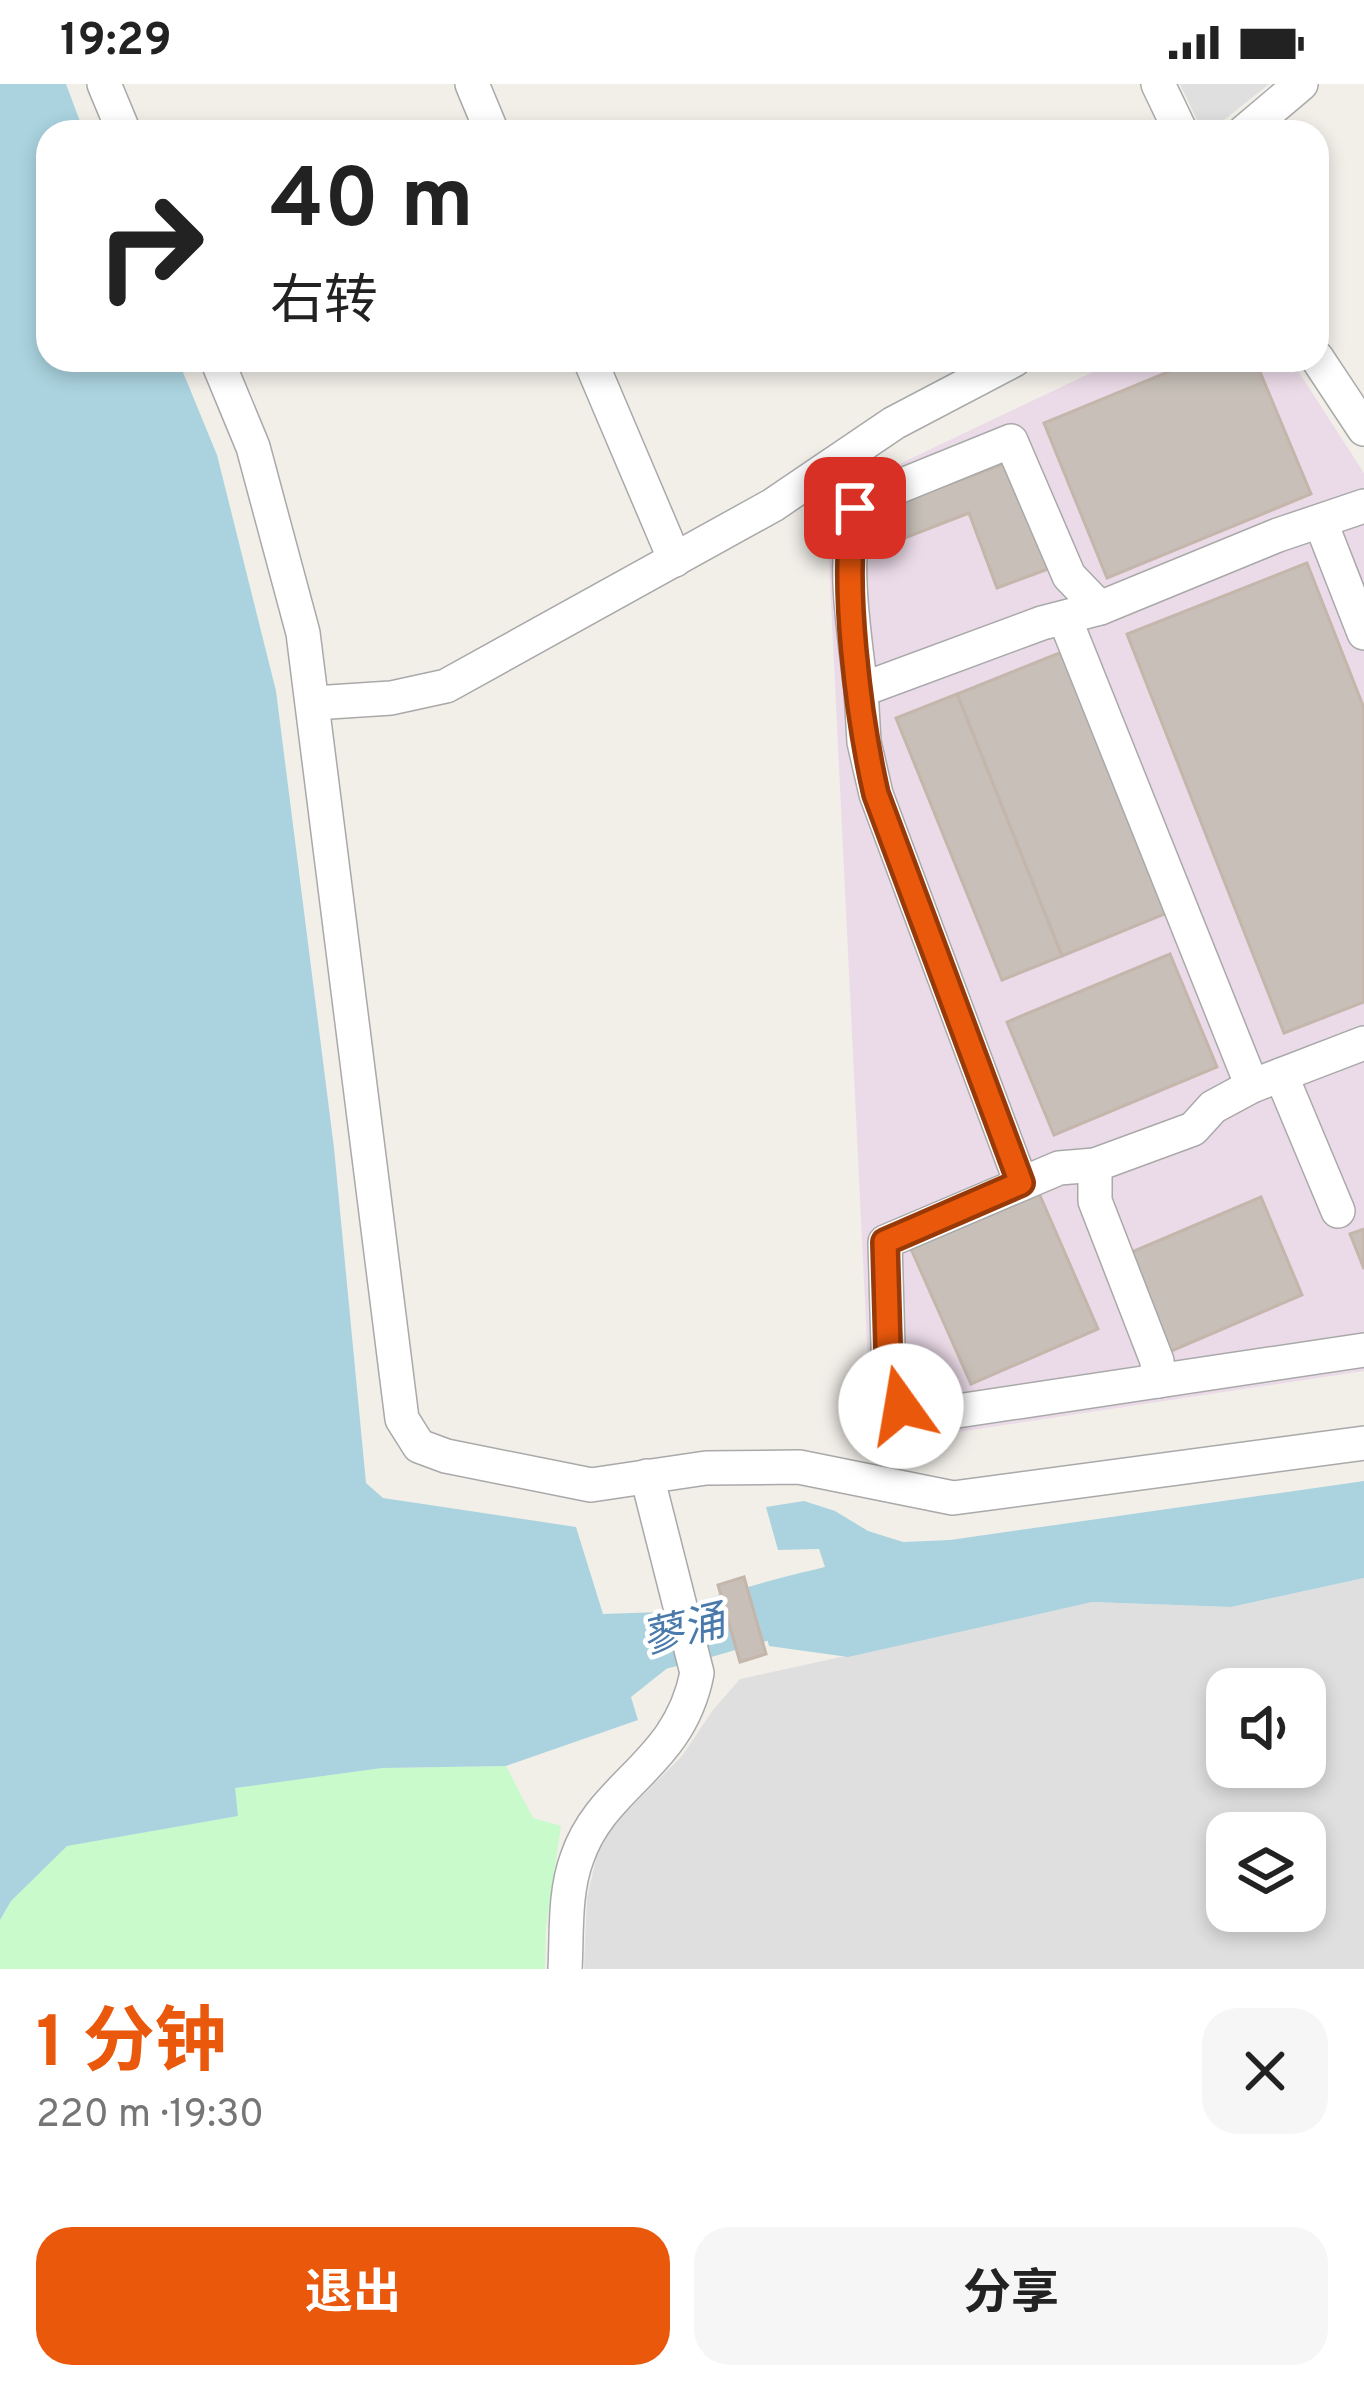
<!DOCTYPE html>
<html lang="zh">
<meta charset="utf-8">
<style>
:root{--surface:#fff;--page:#f6f6f6;--text:#222;--muted:#767676;--accent:#ea580c}
body{margin:0;font-family:Overpass,"Noto Sans SC",sans-serif;background:var(--page);color:var(--text);height:100vh;display:flex;flex-direction:column;font-size:45px;white-space:nowrap}
*{box-sizing:border-box;margin:0}
p{font-size:39px;color:var(--muted)}
.icon{flex:none;width:66px;height:66px;fill:none;stroke:currentColor;stroke-width:2;stroke-linecap:round;stroke-linejoin:round}
.map{position:relative;height:1885px;overflow:hidden}
.panel{display:flex;flex-direction:column;background:var(--surface);flex:1}
.panel>*{flex:none}
.top-card{position:absolute;left:36px;top:36px;width:1293px;height:252px;border-radius:36px;box-shadow:0 6px 18px #0003;background:#fff;color:var(--text);overflow:hidden}
.fabs{position:absolute;left:1206px;top:1584px;display:grid;gap:24px}
.fabs a{display:grid;place-items:center;width:120px;height:120px;border-radius:24px;background:var(--surface);box-shadow:0 6px 18px #0003;font-size:60px}
.pin{position:absolute;display:grid;place-items:center;width:102px;height:102px;color:#fff;margin:-51px;border-radius:24px;box-shadow:0 6px 18px #0006}
.me{position:absolute;width:132px;margin:-66px;rotate:347deg;stroke-linejoin:round;filter:drop-shadow(0 0 9px #0008)}
.turn{display:flex;align-items:center;gap:42px;height:252px;padding:0 36px;font-size:54px}
.turn .icon{width:156px;height:156px;stroke-width:2.5}
.turn b{display:block;font-size:84px;line-height:102px}
.round{display:grid;place-items:center;flex:none;width:126px;height:126px;border-radius:36px;background:var(--page)}
.summary{display:flex;align-items:center;justify-content:space-between;height:204px;padding:0 36px}
h1{font-size:72px;font-weight:700;line-height:90px;color:var(--accent)}
.primary-button{display:flex;gap:24px;margin-top:auto;padding:24px 36px}
.primary-button a{flex:1;height:138px;border-radius:36px;background:var(--accent);color:#fff;font-size:48px;font-weight:700;line-height:138px;text-align:center}
.primary-button a+a{background:var(--page);color:var(--text)}
.status{display:flex;justify-content:space-between;align-items:center;height:84px;padding:0 60px;background:var(--surface);direction:ltr}
.status svg{height:33px;fill:currentColor}
.map>svg:first-child{display:block}
.residential{fill:#e0dfdf;fill-rule:evenodd}
.industrial{fill:#ebdbe8}
.park{fill:#c8facc}
.water{fill:#aad3df}
.lines{fill:none;stroke-linecap:round;stroke-linejoin:round}
.river{stroke:#aad3df;stroke-width:57}
.building{fill:#c7bfb8;stroke:#c4b6ab;stroke-width:3}
.minor-casing{stroke:#a9a9a9;stroke-width:36}
.minor{stroke:#fff;stroke-width:33}
.route-casing{stroke:#983908;stroke-width:30}
.route{stroke:#ea580c;stroke-width:21}
.labels{text-anchor:middle;dominant-baseline:central;stroke-width:9;stroke-linejoin:round;paint-order:stroke}
.water-label{font-size:42px;font-style:italic;fill:#4a7aab;stroke:#fff}
</style>
<div class="status"><b>19:29</b><svg viewBox="0 0 49 12"><path d="M0 12V9h3v3zM5 12V6h3v6zM10 12V3h3v9zM15 12V0h3v12zM26 1h20v11H26zM47 4h2v5h-2z"/></svg></div>
<div class="map">
<svg width="1364" height="1885" viewBox="0 0 1364 1885">
<rect width="100%" height="100%" fill="#f2efe9"/>
<!-- residential -->
<g class="residential">
<path d="M1180,0H1269L1209,48H1203Z"/>
<path d="M1364,1494V1885H584L587,1814L597,1771L614,1740L682,1672L713,1626L740,1595L1092,1518L1231,1523ZM1227,1605H1305V1683H1227ZM1227,1749H1305V1827H1227Z"/>
</g>
<!-- industrial -->
<path class="industrial" d="M1118,276H1291L1364,389V1287L872,1361L826,415Z"/>
<!-- park -->
<path class="park" d="M506,1682L533,1734L561,1742L546,1843L545,1885H0V1836L11,1817L66,1762L238,1732L234,1704L382,1684Z"/>
<!-- water -->
<g class="water">
<path d="M0,0H66L84,48H48V276H178L217,371L276,607L334,1064L366,1399L383,1414L576,1443L603,1530L661,1528L675,1578L631,1613L638,1636L506,1682L382,1684L235,1704L238,1732L67,1762L11,1817L0,1836Z"/>
<path d="M1364,1397V1494L1231,1523L1092,1518L848,1573L769,1562L753,1503L825,1483L819,1465L778,1466L766,1423L804,1417L835,1427L868,1447L903,1458L950,1456Z"/>
</g>
<g class="lines">
<!-- river -->
<path class="river" d="M630,1563C700,1551 767,1523 837,1510"/>
</g>
<!-- building -->
<g class="building">
<path d="M1197,276H1255L1311,410L1107,494L1044,339Z"/>
<path d="M1009,378L1048,485L997,504L969,429L894,458L882,425Z"/>
<path d="M1307,479L1364,624V918L1284,949L1127,550Z"/>
<path d="M1062,568L1167,829L1062,872L957,610Z"/>
<path d="M957,610L1062,872L1002,896L896,634Z"/>
<path d="M1170,870L1217,983L1054,1051L1007,938Z"/>
<path d="M1035,1100L1098,1245L971,1300L907,1156Z"/>
<path d="M1261,1113L1302,1211L1169,1268L1127,1170Z"/>
<path d="M1364,1145V1185L1350,1150Z"/>
<path d="M744,1493L766,1570L740,1578L718,1501Z"/>
</g>
<g class="lines">
<defs>
<g id="minor">
<path d="M104,0L124,48"/>
<path d="M472,0L492,48"/>
<path d="M1158,0L1181,48"/>
<path d="M1244,48L1301,0"/>
<path d="M1317,274L1364,345"/>
<path d="M217,276L253,363L303,549L402,1335L419,1362L446,1372L591,1401L706,1384L799,1383L953,1414L1364,1359"/>
<path d="M590,276L675,476"/>
<path d="M1321,439L1364,549"/>
<path d="M1065,535L1252,1002"/>
<path d="M861,606C854,547 843,484 855,425L873,413L1011,357L1069,492L1100,524"/>
<path d="M314,619L391,614L446,602L773,421L894,339L1014,276"/>
<path d="M1364,959L1252,1002L1213,1023L1193,1045L1095,1081L1059,1084L885,1158L889,1297L901,1322L924,1332L1364,1266"/>
<path d="M1281,991L1338,1127"/>
<path d="M1095,1081V1117L1157,1277L1158,1297"/>
<path d="M1021,1099L876,710L864,658L861,606L1042,539L1100,524L1278,451L1364,422"/>
<path d="M565,1885C567,1849 564,1809 577,1774C602,1699 679,1682 697,1589L647,1392"/>
</g>
</defs>
<!-- minor casing -->
<use href="#minor" class="minor-casing"/>
<!-- minor -->
<use href="#minor" class="minor"/>
</g>
<g class="lines">
<defs>
<path id="route" d="M855,424C841,498 859,636 876,710L1021,1099L885,1158L889,1297L901,1322"/>
</defs>
<!-- route casing -->
<use href="#route" class="route-casing"/>
<!-- route -->
<use href="#route" class="route"/>
</g>
<g class="labels">
<!-- water labels -->
<g class="water-label">
<text transform="translate(684 1549) rotate(-14)">蓼涌</text>
</g>
</g>
</svg>
<div class="fabs">
<a><svg class="icon" aria-label="sound" viewBox="0 0 24 24"><path d="M4 9h4l5-4v14l-5-4H4zM17 9q2 3 0 6"/></svg></a>
<a><svg class="icon" aria-label="layers" viewBox="0 0 24 24"><path d="M12 4l9 5-9 5-9-5zM3 14l9 5 9-5"/></svg></a>
</div>
<div class="pin" style="left:855px;top:424px;background:#d93025"><svg class="icon" aria-label="arrive" viewBox="0 0 24 24"><path d="M6 21V4h12l-3 4 3 4H6"/></svg></div>
<svg class="me" style="left:901px;top:1322px" viewBox="-20 -20 40 40"><circle r="19" fill="#fff"/><path d="M0-13L10 11 0 6-10 11z" fill="#ea580c"/></svg>
<div class="top-card">
<div class="turn"><svg class="icon" aria-label="right" viewBox="0 0 24 24"><path d="M7 20v-9h11M14 6l5 5-5 5"/></svg><div><b>40 m</b>右转</div></div>
</div>
</div>
<section class="panel">
<div class="summary"><div><h1>1 分钟</h1><p>220 m · 19:30</p></div><a class="round"><svg class="icon" aria-label="close" viewBox="0 0 24 24"><path d="M6 6l12 12M18 6L6 18"/></svg></a></div>
<div class="primary-button"><a>退出</a><a>分享</a></div>
</section>
